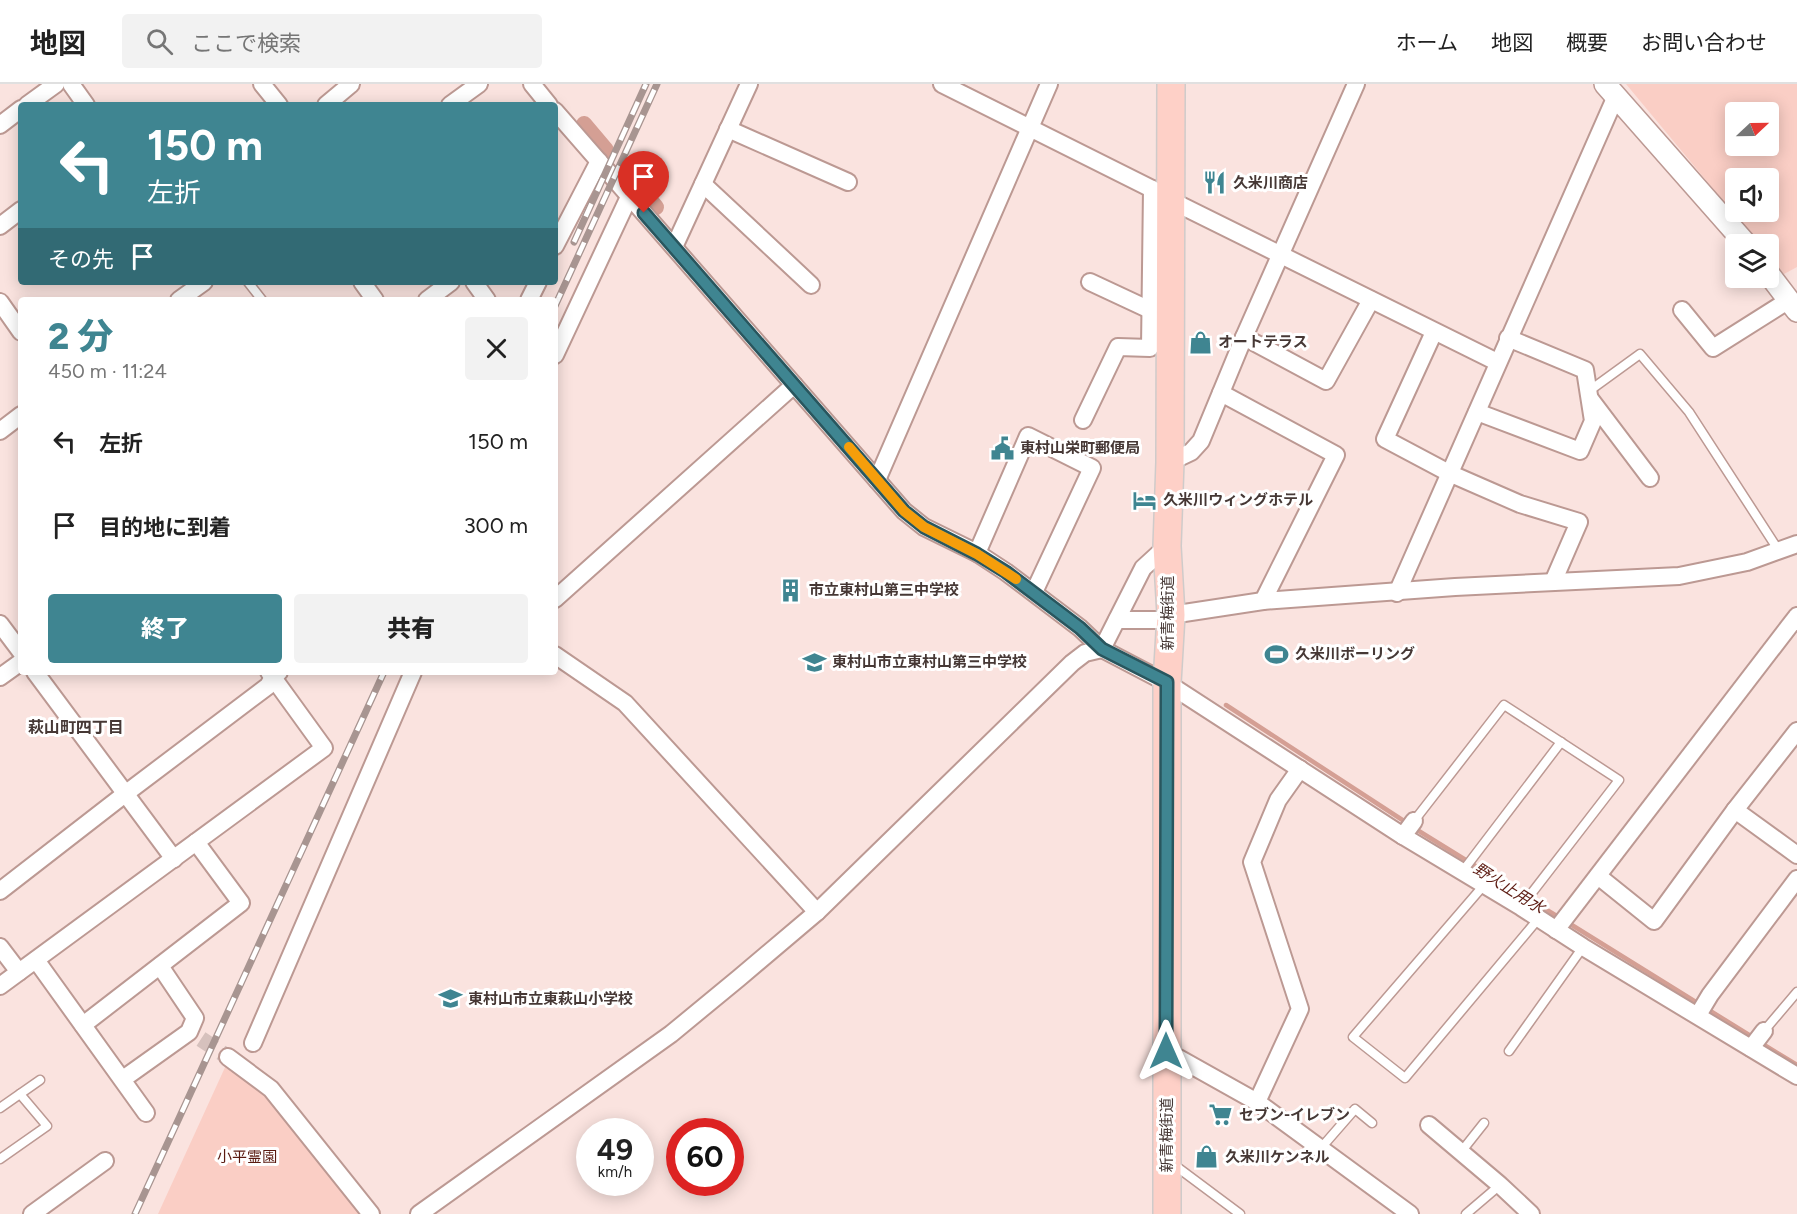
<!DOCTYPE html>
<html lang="ja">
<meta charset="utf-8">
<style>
:root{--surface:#fff;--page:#f2f2f2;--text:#222;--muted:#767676;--line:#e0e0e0;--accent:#3f8591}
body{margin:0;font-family:Figtree,"Noto Sans JP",sans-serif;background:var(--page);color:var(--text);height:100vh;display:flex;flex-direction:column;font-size:22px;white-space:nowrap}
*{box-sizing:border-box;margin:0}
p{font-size:20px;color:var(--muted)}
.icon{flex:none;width:33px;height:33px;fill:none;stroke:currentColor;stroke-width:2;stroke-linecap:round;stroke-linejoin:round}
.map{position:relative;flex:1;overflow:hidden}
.sheet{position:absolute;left:18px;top:213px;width:540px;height:378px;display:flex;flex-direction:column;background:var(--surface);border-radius:6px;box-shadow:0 3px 15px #0003}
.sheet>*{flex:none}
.guide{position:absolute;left:18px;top:18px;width:540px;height:183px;border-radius:6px;box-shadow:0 3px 15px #0003;background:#3f8591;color:#fff;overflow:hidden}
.needle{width:39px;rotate:68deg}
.buttons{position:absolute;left:1725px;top:18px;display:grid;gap:12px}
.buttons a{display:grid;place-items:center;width:54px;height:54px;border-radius:6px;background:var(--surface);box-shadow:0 3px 15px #0003;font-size:30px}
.speed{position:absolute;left:576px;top:1034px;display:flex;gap:12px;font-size:30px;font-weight:700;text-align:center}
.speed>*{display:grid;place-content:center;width:78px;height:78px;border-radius:50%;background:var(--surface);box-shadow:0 3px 15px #0003;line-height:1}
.speed small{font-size:15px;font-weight:400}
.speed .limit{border:9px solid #d22;background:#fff;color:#111}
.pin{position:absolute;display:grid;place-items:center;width:51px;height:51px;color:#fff;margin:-62px -26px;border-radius:50% 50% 50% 0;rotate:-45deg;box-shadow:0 0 6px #0007}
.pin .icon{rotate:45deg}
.me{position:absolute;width:66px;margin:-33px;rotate:0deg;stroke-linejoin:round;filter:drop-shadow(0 0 4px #0008)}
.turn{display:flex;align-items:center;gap:21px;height:126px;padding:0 30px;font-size:27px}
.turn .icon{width:78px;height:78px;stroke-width:2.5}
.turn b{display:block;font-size:42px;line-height:51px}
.then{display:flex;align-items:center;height:57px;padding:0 30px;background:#0003;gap:12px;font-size:22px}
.round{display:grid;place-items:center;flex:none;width:63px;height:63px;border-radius:6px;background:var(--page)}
.headline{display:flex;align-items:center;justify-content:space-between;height:102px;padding:0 30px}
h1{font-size:36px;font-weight:800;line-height:45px;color:var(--accent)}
.action{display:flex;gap:12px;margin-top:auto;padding:12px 30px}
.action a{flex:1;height:69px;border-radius:6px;background:var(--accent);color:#fff;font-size:24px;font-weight:800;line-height:69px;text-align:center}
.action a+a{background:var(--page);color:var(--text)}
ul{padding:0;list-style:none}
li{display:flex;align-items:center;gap:18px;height:84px;padding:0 30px}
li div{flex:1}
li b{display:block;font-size:22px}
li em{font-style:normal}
header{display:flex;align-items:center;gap:36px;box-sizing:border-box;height:84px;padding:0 30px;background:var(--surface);border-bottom:2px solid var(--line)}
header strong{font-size:28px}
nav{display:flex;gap:33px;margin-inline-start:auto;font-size:21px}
.search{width:420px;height:54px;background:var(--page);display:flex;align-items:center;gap:15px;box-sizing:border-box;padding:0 21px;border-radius:6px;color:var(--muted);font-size:22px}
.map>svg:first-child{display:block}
.green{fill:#facec5;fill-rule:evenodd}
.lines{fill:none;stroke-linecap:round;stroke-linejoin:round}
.stream{stroke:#d49f94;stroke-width:4.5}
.canal{stroke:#d49f94;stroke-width:16}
.minor-tunnel{stroke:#d6c1bd;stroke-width:16;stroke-dasharray:16 8;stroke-linecap:butt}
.service-casing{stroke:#bc9993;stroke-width:11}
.minor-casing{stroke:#bc9993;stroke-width:20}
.tertiary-casing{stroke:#bc9993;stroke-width:24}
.primary-casing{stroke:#cfcbca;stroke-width:30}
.service{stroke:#fff;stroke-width:8}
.minor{stroke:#fff;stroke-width:16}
.tertiary{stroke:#fff;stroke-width:21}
.primary{stroke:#fed0c7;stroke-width:27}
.rail-casing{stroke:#a89591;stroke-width:7}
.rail{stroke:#fff;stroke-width:4.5;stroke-dasharray:14;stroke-linecap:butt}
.route-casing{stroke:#29565e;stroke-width:15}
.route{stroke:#3f8591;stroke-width:10}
.slow{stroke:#f59e0b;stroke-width:10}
.labels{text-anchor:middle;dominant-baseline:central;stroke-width:6;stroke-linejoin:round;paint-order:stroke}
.poi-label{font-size:15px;font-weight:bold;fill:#463835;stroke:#fff;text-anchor:start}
.street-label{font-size:15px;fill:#463835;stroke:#fff}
.park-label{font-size:15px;fill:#5a1a10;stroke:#fff}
.neighbourhood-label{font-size:16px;font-weight:bold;fill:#463835;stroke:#fff}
.water-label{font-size:16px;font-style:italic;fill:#5d1c13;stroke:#fff}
</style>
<header>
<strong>地図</strong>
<div class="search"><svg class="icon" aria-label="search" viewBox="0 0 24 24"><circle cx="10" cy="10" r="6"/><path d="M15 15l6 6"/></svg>ここで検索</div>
<nav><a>ホーム</a><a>地図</a><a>概要</a><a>お問い合わせ</a></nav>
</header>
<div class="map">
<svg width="1797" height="1130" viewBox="0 0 1797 1130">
<rect width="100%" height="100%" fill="#fae3df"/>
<!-- green -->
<g class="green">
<path d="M1626,0H1797V183L1784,190L1769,172L1768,160H1759ZM1736,28H1768V62H1736ZM1736,94H1768V128H1736Z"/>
<path d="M227,979L268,1009L363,1130H158Z"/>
</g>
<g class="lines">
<!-- stream -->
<g class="stream">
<path d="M1226,621L1407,739"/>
<path d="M1414,744L1560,834"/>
<path d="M1567,838L1754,954"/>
<path d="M1761,959L1797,981"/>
</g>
<!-- canal -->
<g class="canal">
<path d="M584,40L606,66"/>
<path d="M631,93L656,123"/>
</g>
<!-- minor-tunnel -->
<path class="minor-tunnel" d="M201,955L228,973"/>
<defs>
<g id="service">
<path d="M248,198L262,216"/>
<path d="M1589,307L1640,270L1689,328L1779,467"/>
<path d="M1414,737L1504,621L1619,696L1521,823"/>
<path d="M1462,788L1561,658"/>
<path d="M1484,801L1353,953L1405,994L1539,834"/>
<path d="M1764,947L1797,908"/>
<path d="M1509,967L1583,863"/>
<path d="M0,1024L40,996"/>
<path d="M1321,1064L1355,1025L1372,1039"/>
<path d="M1461,1068L1484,1039"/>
<path d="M0,1075L47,1042L20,1010"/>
<path d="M1173,1080L1240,1130"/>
<path d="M1466,1130L1500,1101"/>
</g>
<g id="minor">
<path d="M71,0L86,21"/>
<path d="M262,0L279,21"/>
<path d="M532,0L549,21"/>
<path d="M942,0L1152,105L1170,116L1497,278"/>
<path d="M27,21L56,0"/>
<path d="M326,21L351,0"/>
<path d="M450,21L479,0"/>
<path d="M555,27L904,427L924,443L977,469L1006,488L1080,544L1102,565L1167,599L1403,752L1521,823L1583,863L1797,992"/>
<path d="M0,41L21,25"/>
<path d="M728,45L848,98"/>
<path d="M703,100L811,201"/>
<path d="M0,142L21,126"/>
<path d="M555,162L599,77"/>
<path d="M674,163L749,0"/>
<path d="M362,198L375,216"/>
<path d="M474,198L487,216"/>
<path d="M1090,198L1150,226"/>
<path d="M179,216L204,198"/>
<path d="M427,216L451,198"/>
<path d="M529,216L538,198"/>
<path d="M0,218L21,248"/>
<path d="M1682,226L1713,264L1789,216"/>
<path d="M1434,248L1385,355L1449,389L1520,420L1579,438L1553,498"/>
<path d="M1244,253L1326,297L1371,216"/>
<path d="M555,271L629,113"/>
<path d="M1221,309L1336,371L1263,517"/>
<path d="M1591,316L1650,394"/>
<path d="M1477,328L1580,367L1593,337L1585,286L1508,254"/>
<path d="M1083,336L1118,263L1150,264L1152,105"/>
<path d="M0,347L21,331"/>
<path d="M1170,378L1191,368L1201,357L1244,253L1356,0"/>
<path d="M877,396L1049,0"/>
<path d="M977,469L1028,352L1092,384L1034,508"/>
<path d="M1397,509L1616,12"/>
<path d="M555,515L794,301"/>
<path d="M1171,531L1263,517L1455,503L1679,492L1747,478L1797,460"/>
<path d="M1117,536H1171"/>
<path d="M0,540L21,568"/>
<path d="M555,571L625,619L817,828"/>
<path d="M35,588L174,775"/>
<path d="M0,593L21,578"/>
<path d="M1797,647L1735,726L1797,771"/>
<path d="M1403,752L1414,737"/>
<path d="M1598,792L1654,837L1735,726"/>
<path d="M0,807L125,710L268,602L273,593L279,588"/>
<path d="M1556,846L1797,532"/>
<path d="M0,863L19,888"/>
<path d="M36,876L146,1029"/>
<path d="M0,902L324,664L269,588"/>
<path d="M1698,931L1710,911L1797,795"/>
<path d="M83,941L241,819L196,758"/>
<path d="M253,959L413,588"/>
<path d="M1751,964L1764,947"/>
<path d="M1166,967L1257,1018L1410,1130"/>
<path d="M228,973L271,1005L371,1130"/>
<path d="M123,995L189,948L195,934L160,882"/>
<path d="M1257,1018L1300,925L1252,778L1278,716L1300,685"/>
<path d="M1429,1041L1500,1101L1531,1130"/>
<path d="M32,1130L105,1077"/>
<path d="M419,1130L671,950L739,894L817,828L1072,579L1085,569L1102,565L1143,484L1167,462"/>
</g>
<g id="tertiary">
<path d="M1605,0L1746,160"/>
<path d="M1768,189L1797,227"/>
</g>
<path id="primary" d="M1167,1130V599L1171,531L1167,462L1170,378L1171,0"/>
</defs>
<!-- service casing -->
<use href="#service" class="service-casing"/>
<!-- minor casing -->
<use href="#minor" class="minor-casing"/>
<!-- tertiary casing -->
<use href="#tertiary" class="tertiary-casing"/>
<!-- primary casing -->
<use href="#primary" class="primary-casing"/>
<!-- service -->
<use href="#service" class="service"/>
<!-- minor -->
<use href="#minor" class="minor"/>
<!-- tertiary -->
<use href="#tertiary" class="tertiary"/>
<!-- primary -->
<use href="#primary" class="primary"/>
<defs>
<g id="rail">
<path d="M574,158L646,0"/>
<path d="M555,222L657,0"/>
<path d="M135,1130L384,588"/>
</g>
</defs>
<!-- rail casing -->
<use href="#rail" class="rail-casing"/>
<!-- rail -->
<use href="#rail" class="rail"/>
</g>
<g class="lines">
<defs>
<path id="route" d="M644,129L904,427L924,443L977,470L1006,488L1080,544L1102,565L1167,598L1166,967"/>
</defs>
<!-- route casing -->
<use href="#route" class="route-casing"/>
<!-- route -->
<use href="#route" class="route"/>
<!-- slow -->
<path class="slow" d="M849,363L904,427L924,443L977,470L1016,495"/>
</g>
<!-- icons -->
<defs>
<symbol id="restaurant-bare" viewBox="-9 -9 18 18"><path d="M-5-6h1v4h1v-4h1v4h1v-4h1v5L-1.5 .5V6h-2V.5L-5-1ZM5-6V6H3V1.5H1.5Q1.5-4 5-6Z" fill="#3f8591" stroke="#fff" stroke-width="2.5" paint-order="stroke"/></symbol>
<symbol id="shop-bare" viewBox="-9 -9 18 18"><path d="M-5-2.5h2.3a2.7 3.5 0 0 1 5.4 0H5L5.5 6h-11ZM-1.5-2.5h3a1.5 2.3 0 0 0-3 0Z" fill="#3f8591" stroke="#fff" stroke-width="2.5" paint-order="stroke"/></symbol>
<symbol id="civic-bare" viewBox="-9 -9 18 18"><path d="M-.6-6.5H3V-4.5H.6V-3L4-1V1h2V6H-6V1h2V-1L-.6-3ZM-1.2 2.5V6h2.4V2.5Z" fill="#3f8591" stroke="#fff" stroke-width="2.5" paint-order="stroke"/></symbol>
<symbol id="hotel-bare" viewBox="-9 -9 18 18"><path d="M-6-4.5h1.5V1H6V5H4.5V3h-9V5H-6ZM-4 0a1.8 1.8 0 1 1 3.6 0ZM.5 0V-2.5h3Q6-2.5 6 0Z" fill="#3f8591" stroke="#fff" stroke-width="2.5" paint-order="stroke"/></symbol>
<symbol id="building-bare" viewBox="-9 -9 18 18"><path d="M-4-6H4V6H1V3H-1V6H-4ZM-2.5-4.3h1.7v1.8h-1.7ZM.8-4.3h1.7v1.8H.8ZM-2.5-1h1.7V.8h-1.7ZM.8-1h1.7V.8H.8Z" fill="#3f8591" stroke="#fff" stroke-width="2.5" paint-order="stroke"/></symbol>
<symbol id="stadium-bare" viewBox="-9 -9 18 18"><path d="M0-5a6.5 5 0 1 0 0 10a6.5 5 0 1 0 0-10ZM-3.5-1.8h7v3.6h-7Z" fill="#3f8591" stroke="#fff" stroke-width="2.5" paint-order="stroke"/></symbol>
<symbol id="school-bare" viewBox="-9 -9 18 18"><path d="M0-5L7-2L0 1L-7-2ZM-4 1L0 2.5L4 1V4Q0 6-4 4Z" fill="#3f8591" stroke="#fff" stroke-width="2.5" paint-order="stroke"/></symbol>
<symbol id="supermarket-bare" viewBox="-9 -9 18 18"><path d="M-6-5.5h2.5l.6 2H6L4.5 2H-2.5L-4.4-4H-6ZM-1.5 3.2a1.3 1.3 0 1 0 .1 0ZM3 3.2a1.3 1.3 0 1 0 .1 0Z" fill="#3f8591" stroke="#fff" stroke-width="2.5" paint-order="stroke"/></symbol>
</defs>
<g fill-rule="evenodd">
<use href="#restaurant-bare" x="1198" y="82" width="33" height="33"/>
<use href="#shop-bare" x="1184" y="242" width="33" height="33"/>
<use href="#civic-bare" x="986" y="348" width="33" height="33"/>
<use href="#hotel-bare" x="1128" y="400" width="33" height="33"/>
<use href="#building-bare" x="774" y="490" width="33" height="33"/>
<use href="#stadium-bare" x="1260" y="554" width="33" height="33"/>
<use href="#school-bare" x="798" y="562" width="33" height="33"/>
<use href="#school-bare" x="434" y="898" width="33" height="33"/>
<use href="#supermarket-bare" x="1204" y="1014" width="33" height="33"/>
<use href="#shop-bare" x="1190" y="1056" width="33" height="33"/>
</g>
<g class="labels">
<!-- poi labels -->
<g class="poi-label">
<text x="1233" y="99">久米川商店</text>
<text x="1218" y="258">オートテラス</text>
<text x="1020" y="364">東村山栄町郵便局</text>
<text x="1163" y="416">久米川ウィングホテル</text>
<text x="809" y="506">市立東村山第三中学校</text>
<text x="1295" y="570">久米川ボーリング</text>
<text x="832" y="578">東村山市立東村山第三中学校</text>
<text x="468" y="915">東村山市立東萩山小学校</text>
<text x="1239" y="1031">セブン-イレブン</text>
<text x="1225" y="1073">久米川ケンネル</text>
</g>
<!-- street labels -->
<g class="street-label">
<text transform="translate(1168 529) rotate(-90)">新青梅街道</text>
<text transform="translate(1167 1051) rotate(-90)">新青梅街道</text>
</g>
<!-- park labels -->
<g class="park-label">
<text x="247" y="1073">小平霊園</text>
</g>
<!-- neighbourhood labels -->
<g class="neighbourhood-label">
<text x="76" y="643">萩山町四丁目</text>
</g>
<!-- water labels -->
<g class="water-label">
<text transform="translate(1509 804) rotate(32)">野火止用水</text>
</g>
</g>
</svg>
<div class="buttons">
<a><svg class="needle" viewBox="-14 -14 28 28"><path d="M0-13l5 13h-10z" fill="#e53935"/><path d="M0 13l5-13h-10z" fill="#767676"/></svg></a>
<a><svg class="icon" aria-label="sound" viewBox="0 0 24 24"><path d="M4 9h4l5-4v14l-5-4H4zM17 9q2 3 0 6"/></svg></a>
<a><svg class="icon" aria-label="layers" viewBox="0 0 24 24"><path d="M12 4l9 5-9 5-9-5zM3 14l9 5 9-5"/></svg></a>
</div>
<div class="speed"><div>49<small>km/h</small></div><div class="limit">60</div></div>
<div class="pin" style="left:644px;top:129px;background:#d93025"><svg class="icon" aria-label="arrive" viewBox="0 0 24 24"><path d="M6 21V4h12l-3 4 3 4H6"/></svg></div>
<svg class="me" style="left:1166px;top:967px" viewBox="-20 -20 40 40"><path d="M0-17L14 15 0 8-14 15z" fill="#3f8591" stroke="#fff" stroke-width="4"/></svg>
<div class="guide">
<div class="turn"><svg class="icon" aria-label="left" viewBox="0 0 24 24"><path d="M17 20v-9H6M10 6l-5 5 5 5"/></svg><div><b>150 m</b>左折</div></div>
<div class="then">その先<svg class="icon" aria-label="arrive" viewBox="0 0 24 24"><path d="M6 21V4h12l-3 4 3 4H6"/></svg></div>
</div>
<section class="sheet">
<div class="headline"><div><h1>2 分</h1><p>450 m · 11:24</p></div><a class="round"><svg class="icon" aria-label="close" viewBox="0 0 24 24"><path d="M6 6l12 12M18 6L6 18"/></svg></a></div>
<ul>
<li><svg class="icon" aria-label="left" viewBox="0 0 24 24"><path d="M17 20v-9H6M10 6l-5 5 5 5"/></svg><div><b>左折</b></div><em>150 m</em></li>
<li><svg class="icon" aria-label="arrive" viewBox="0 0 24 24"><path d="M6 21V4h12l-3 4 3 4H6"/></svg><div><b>目的地に到着</b></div><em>300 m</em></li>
</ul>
<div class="action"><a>終了</a><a>共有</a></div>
</section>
</div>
